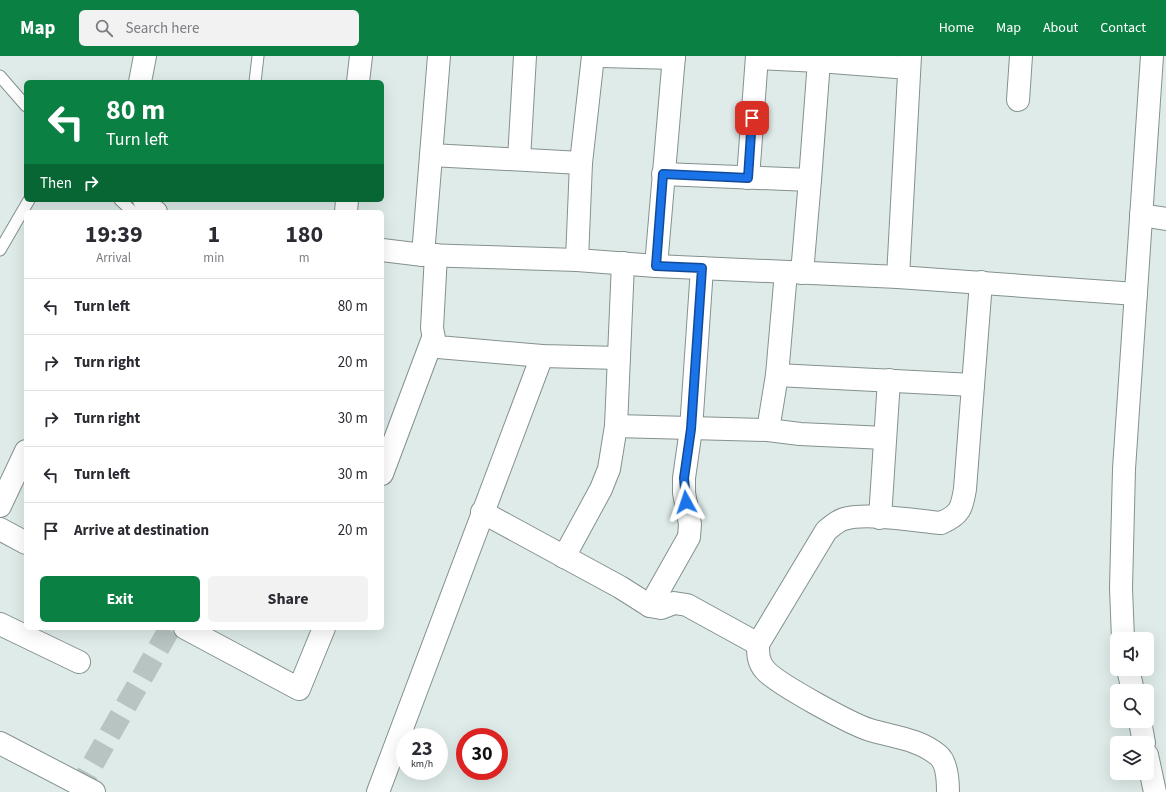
<!DOCTYPE html>
<style>
:root{--surface:#fff;--page:#f2f2f3;--text:#2b2b33;--muted:#7c7c81;--line:#e1e1e2;--accent:#0b8043}
body{margin:0;font-family:"Source Sans 3",sans-serif;background:var(--page);color:var(--text);height:100vh;display:flex;flex-direction:column;font-size:15px;white-space:nowrap}
*{box-sizing:border-box;margin:0}
p{font-size:13px;color:var(--muted)}
.icon{flex:none;width:22px;height:22px;fill:none;stroke:currentColor;stroke-width:2;stroke-linecap:round;stroke-linejoin:round}
.map{position:relative;flex:1;overflow:hidden}
.side{position:absolute;left:24px;top:154px;width:360px;height:420px;display:flex;flex-direction:column;background:var(--surface);border-radius:6px;box-shadow:0 4px 16px #0002}
.side>*{flex:none}
.guide{position:absolute;left:24px;top:24px;width:360px;height:122px;border-radius:6px;box-shadow:0 4px 16px #0002;background:#0b8043;color:#fff;overflow:hidden}
.controls{position:absolute;left:1110px;top:576px;display:grid;gap:8px}
.controls a{display:grid;place-items:center;width:44px;height:44px;border-radius:6px;background:var(--surface);box-shadow:0 4px 16px #0002;font-size:20px}
.speed{position:absolute;left:396px;top:672px;display:flex;gap:8px;font-size:20px;font-weight:700;text-align:center}
.speed>*{display:grid;place-content:center;width:52px;height:52px;border-radius:50%;background:var(--surface);box-shadow:0 4px 16px #0002;line-height:1}
.speed small{font-size:10px;font-weight:400}
.speed .limit{border:6px solid #d22;background:#fff;color:#111}
.pin{position:absolute;display:grid;place-items:center;width:34px;height:34px;color:#fff;margin:-17px;border-radius:8px;box-shadow:0 2px 6px #0006}
.me{position:absolute;width:44px;margin:-22px;rotate:355deg;stroke-linejoin:round;filter:drop-shadow(0 0 3px #0008)}
.turn{display:flex;align-items:center;gap:14px;height:84px;padding:0 16px;font-size:18px}
.turn .icon{width:52px;height:52px;stroke-width:2.5}
.turn b{display:block;font-size:28px;line-height:34px}
.then{display:flex;align-items:center;height:38px;padding:0 16px;background:#0003;gap:8px;font-size:15px}
.eta{display:flex;justify-content:space-evenly;align-items:center;height:68px;text-align:center}
.eta b{font-size:24px;font-weight:700;line-height:28px}
.primary-button{display:flex;gap:8px;margin-top:auto;padding:8px 16px}
.primary-button a{flex:1;height:46px;border-radius:6px;background:var(--accent);color:#fff;font-size:16px;font-weight:700;line-height:46px;text-align:center}
.primary-button a+a{background:var(--page);color:var(--text)}
ul{padding:0;list-style:none}
li{display:flex;align-items:center;gap:12px;height:56px;padding:0 16px;border-top:1px solid var(--line)}
li div{flex:1}
li b{display:block;font-size:15px}
li em{font-style:normal}
header{display:flex;align-items:center;gap:24px;box-sizing:border-box;height:56px;padding:0 20px;background:var(--accent);color:#fff}
header strong{font-size:19px}
nav{display:flex;gap:22px;margin-inline-start:auto;font-size:14px}
.search{width:280px;height:36px;background:var(--page);display:flex;align-items:center;gap:10px;box-sizing:border-box;padding:0 14px;border-radius:6px;color:var(--muted);font-size:15px}
.map>svg:first-child{display:block}
.lines{fill:none;stroke-linecap:round;stroke-linejoin:round}
.minor-tunnel{stroke:#b8c4c2;stroke-width:22;stroke-dasharray:22 11;stroke-linecap:butt}
.service-casing{stroke:#84918f;stroke-width:13}
.minor-casing{stroke:#84918f;stroke-width:24}
.tertiary-casing{stroke:#84918f;stroke-width:24}
.service{stroke:#fff;stroke-width:11}
.minor{stroke:#fff;stroke-width:22}
.tertiary{stroke:#fff;stroke-width:22}
.route-casing{stroke:#114b97;stroke-width:10}
.route{stroke:#1a73e8;stroke-width:7}
</style>
<header>
<strong>Map</strong>
<div class="search"><svg class="icon" aria-label="search" viewBox="0 0 24 24"><circle cx="10" cy="10" r="6"/><path d="M15 15l6 6"/></svg>Search here</div>
<nav><a>Home</a><a>Map</a><a>About</a><a>Contact</a></nav>
</header>
<div class="map">
<svg width="1166" height="736" viewBox="0 0 1166 736">
<rect width="100%" height="100%" fill="#deebe9"/>
<g class="lines">
<!-- minor-tunnel -->
<path class="minor-tunnel" d="M77,736L170,572"/>
<defs>
<g id="service">
<path d="M0,20L26,50"/>
<path d="M255,26L258,0"/>
<path d="M120,144L133,156"/>
<path d="M0,194L29,144"/>
</g>
<g id="minor">
<path d="M439,0L423,199L577,204L656,210L898,221L1136,238"/>
<path d="M603,0L674,2"/>
<path d="M757,2L819,5"/>
<path d="M140,26L145,0"/>
<path d="M358,26L361,0"/>
<path d="M1018,44L1021,0"/>
<path d="M431,99L581,107L577,204"/>
<path d="M519,103L525,0"/>
<path d="M581,107L593,0"/>
<path d="M663,118L810,124L819,5L909,12"/>
<path d="M748,122L757,0"/>
<path d="M144,144L149,152L156,156"/>
<path d="M346,156L347,144"/>
<path d="M1141,159L1166,163"/>
<path d="M382,194L423,199"/>
<path d="M436,199L432,272L435,288L438,291L542,300L619,302"/>
<path d="M656,210L674,0"/>
<path d="M802,217L810,124"/>
<path d="M898,221L910,0"/>
<path d="M777,319L973,329"/>
<path d="M616,370L768,374L800,378L885,382"/>
<path d="M768,374L777,319L786,216"/>
<path d="M382,418L433,282"/>
<path d="M0,450L26,395"/>
<path d="M482,456L620,531L650,550L661,552L674,547L687,549L758,588"/>
<path d="M880,462L889,324"/>
<path d="M0,473L26,487"/>
<path d="M564,501L601,433L609,413L616,370L623,207"/>
<path d="M650,550L689,481L690,468L684,437V422L691,373L702,212"/>
<path d="M0,568L79,606"/>
<path d="M185,572L299,633L324,572"/>
<path d="M0,687L94,736"/>
<path d="M378,736L542,300"/>
<path d="M948,736C948,725 947,706 938,699C919,683 893,681 870,674C851,668 777,628 765,614C758,606 758,598 758,588L826,475C832,470 837,465 844,463C866,456 917,465 941,467C960,459 962,452 965,433L981,226"/>
</g>
<g id="tertiary">
<path d="M1123,583L1121,532L1124,413L1152,0"/>
<path d="M1128,613L1133,635"/>
<path d="M1140,665L1144,687"/>
<path d="M1147,699L1155,736"/>
</g>
</defs>
<!-- service casing -->
<use href="#service" class="service-casing"/>
<!-- minor casing -->
<use href="#minor" class="minor-casing"/>
<!-- tertiary casing -->
<use href="#tertiary" class="tertiary-casing"/>
<!-- service -->
<use href="#service" class="service"/>
<!-- minor -->
<use href="#minor" class="minor"/>
<!-- tertiary -->
<use href="#tertiary" class="tertiary"/>
</g>
<g class="lines">
<defs>
<path id="route" d="M686,446L684,422L691,373L702,212L656,210L663,118L748,122L752,62"/>
</defs>
<!-- route casing -->
<use href="#route" class="route-casing"/>
<!-- route -->
<use href="#route" class="route"/>
</g>
</svg>
<div class="controls">
<a><svg class="icon" aria-label="sound" viewBox="0 0 24 24"><path d="M4 9h4l5-4v14l-5-4H4zM17 9q2 3 0 6"/></svg></a>
<a><svg class="icon" aria-label="search" viewBox="0 0 24 24"><circle cx="10" cy="10" r="6"/><path d="M15 15l6 6"/></svg></a>
<a><svg class="icon" aria-label="layers" viewBox="0 0 24 24"><path d="M12 4l9 5-9 5-9-5zM3 14l9 5 9-5"/></svg></a>
</div>
<div class="speed"><div>23<small>km/h</small></div><div class="limit">30</div></div>
<div class="pin" style="left:752px;top:62px;background:#d93025"><svg class="icon" aria-label="arrive" viewBox="0 0 24 24"><path d="M6 21V4h12l-3 4 3 4H6"/></svg></div>
<svg class="me" style="left:686px;top:446px" viewBox="-20 -20 40 40"><path d="M0-17L14 15 0 8-14 15z" fill="#1a73e8" stroke="#fff" stroke-width="4"/></svg>
<div class="guide">
<div class="turn"><svg class="icon" aria-label="left" viewBox="0 0 24 24"><path d="M17 20v-9H6M10 6l-5 5 5 5"/></svg><div><b>80 m</b>Turn left</div></div>
<div class="then">Then<svg class="icon" aria-label="right" viewBox="0 0 24 24"><path d="M7 20v-9h11M14 6l5 5-5 5"/></svg></div>
</div>
<section class="side">
<div class="eta">
<div><b>19:39</b><p>Arrival</p></div>
<div><b>1</b><p>min</p></div>
<div><b>180</b><p>m</p></div>
</div>
<ul>
<li><svg class="icon" aria-label="left" viewBox="0 0 24 24"><path d="M17 20v-9H6M10 6l-5 5 5 5"/></svg><div><b>Turn left</b></div><em>80 m</em></li>
<li><svg class="icon" aria-label="right" viewBox="0 0 24 24"><path d="M7 20v-9h11M14 6l5 5-5 5"/></svg><div><b>Turn right</b></div><em>20 m</em></li>
<li><svg class="icon" aria-label="right" viewBox="0 0 24 24"><path d="M7 20v-9h11M14 6l5 5-5 5"/></svg><div><b>Turn right</b></div><em>30 m</em></li>
<li><svg class="icon" aria-label="left" viewBox="0 0 24 24"><path d="M17 20v-9H6M10 6l-5 5 5 5"/></svg><div><b>Turn left</b></div><em>30 m</em></li>
<li><svg class="icon" aria-label="arrive" viewBox="0 0 24 24"><path d="M6 21V4h12l-3 4 3 4H6"/></svg><div><b>Arrive at destination</b></div><em>20 m</em></li>
</ul>
<div class="primary-button"><a>Exit</a><a>Share</a></div>
</section>
</div>
